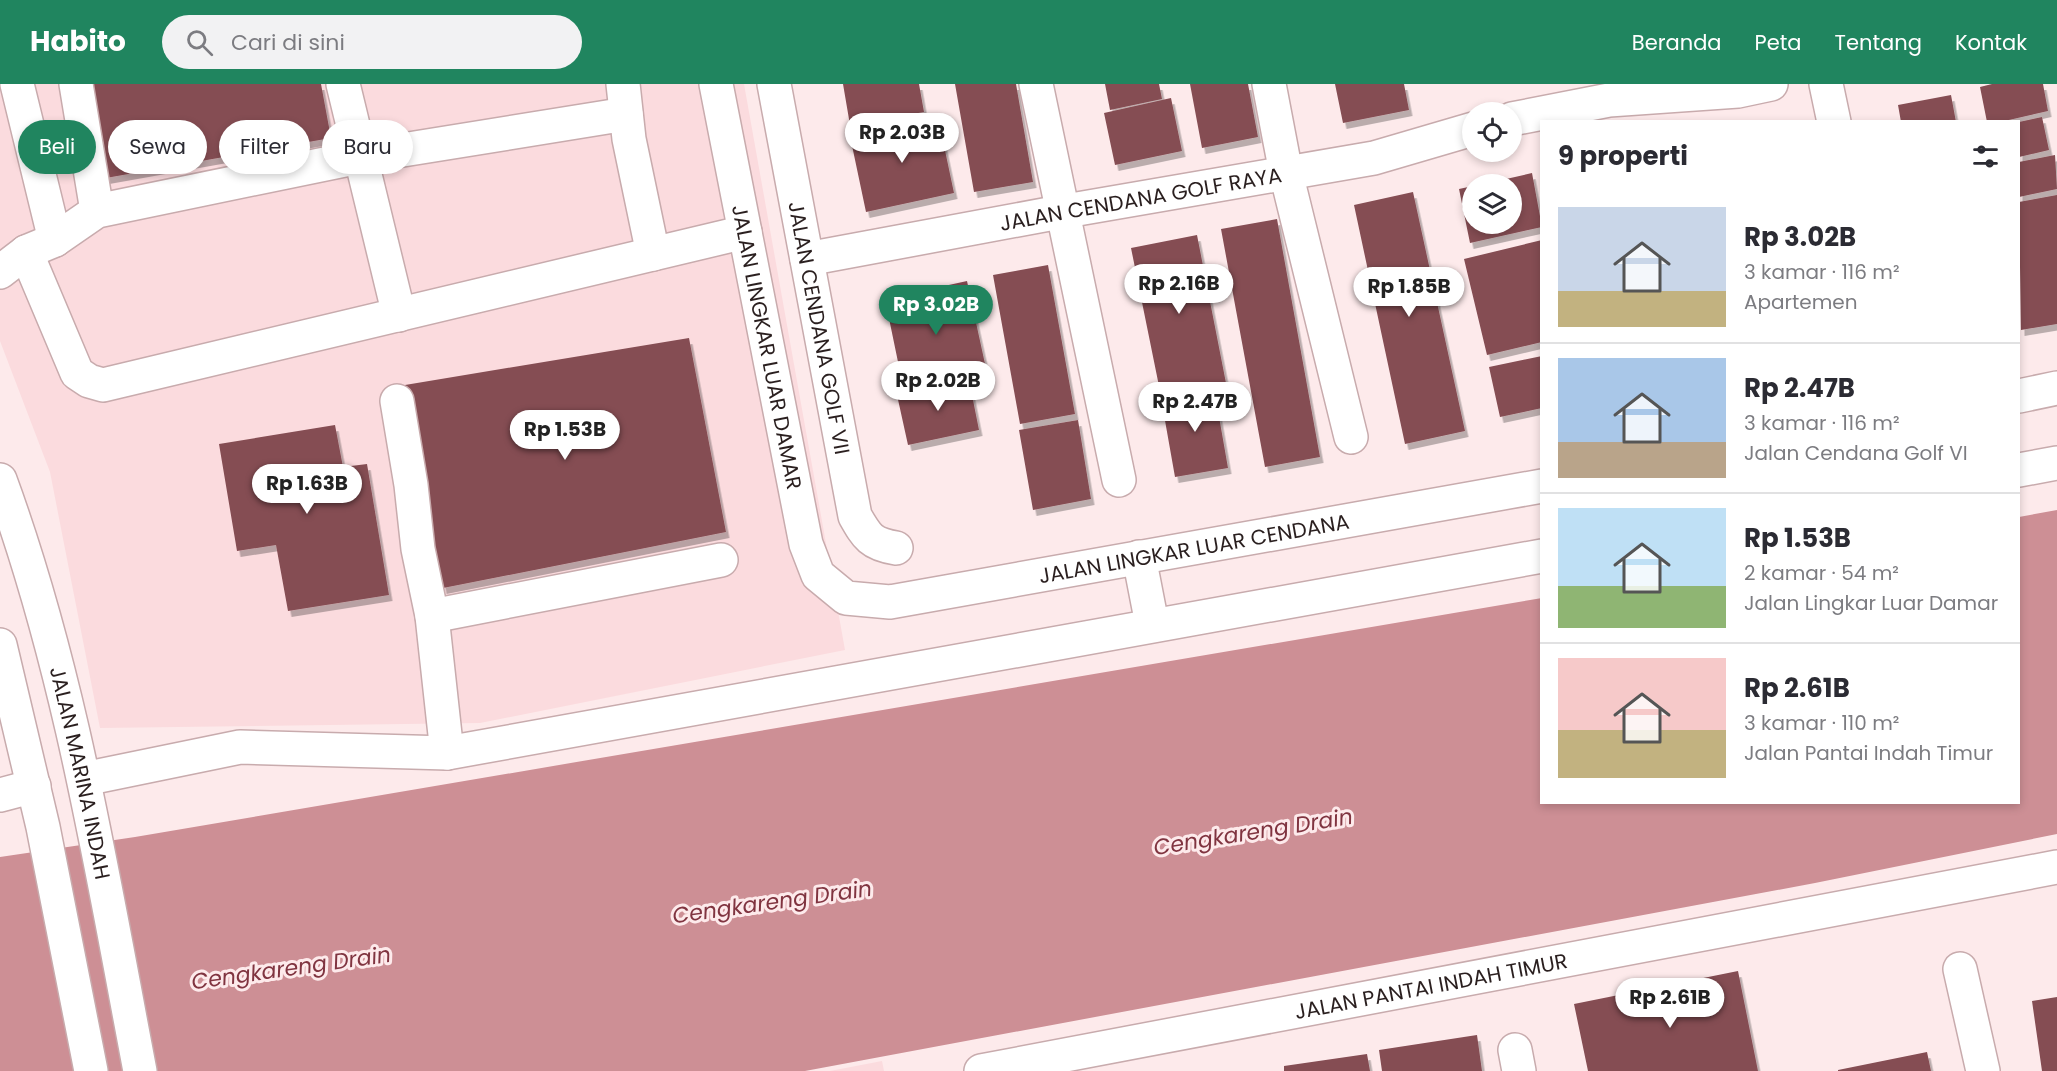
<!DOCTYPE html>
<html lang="id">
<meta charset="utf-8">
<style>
body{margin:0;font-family:Poppins,sans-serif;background:#f2f2f3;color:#2b2b33;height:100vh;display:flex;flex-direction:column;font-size:22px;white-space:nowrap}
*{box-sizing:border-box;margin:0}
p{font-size:20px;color:#7c7c81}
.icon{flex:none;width:33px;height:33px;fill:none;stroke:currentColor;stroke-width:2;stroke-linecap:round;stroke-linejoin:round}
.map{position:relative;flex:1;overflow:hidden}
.side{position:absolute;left:1540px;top:36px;width:480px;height:684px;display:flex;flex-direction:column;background:#fff;border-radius:0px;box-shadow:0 3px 9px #0003}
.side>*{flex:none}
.banner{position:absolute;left:18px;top:36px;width:570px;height:54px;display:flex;gap:12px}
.buttons{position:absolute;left:1462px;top:18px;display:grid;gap:12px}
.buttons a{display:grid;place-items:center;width:60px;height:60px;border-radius:50%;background:#fff;box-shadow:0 3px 9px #0003;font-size:30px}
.price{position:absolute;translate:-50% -51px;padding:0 14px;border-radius:21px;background:#fff;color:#222;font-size:20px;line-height:39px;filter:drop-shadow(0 2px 3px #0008)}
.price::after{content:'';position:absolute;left:50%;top:36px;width:18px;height:14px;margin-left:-9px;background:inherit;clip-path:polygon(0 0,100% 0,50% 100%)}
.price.on{background:#20855f;color:#fff}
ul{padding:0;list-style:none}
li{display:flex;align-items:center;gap:18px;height:150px;padding:0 18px}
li+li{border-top:2px solid #e1e1e2}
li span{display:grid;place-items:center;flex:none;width:168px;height:120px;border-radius:0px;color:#555}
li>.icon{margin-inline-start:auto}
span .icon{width:72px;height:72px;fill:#fffc;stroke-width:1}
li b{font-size:26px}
h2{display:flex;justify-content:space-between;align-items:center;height:72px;padding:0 18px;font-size:26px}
.tag{padding:0 21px;border-radius:27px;background:#fff;box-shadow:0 3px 9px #0003;font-size:21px;line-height:54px}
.tag.on{background:#20855f;color:#fff}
header{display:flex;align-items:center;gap:36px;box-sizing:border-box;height:84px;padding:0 30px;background:#20855f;color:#fff}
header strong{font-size:28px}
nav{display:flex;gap:33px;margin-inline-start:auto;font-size:21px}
.search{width:420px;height:54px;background:#f2f2f3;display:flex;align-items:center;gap:15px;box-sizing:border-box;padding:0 21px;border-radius:33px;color:#7c7c81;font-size:22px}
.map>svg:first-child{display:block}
.built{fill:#fbdbde}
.water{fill:#cd8f95}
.building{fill:#854d53;filter:url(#shadow)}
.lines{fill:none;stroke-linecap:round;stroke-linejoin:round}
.minor-casing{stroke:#c8abad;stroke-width:36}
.major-casing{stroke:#c8abad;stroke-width:36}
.minor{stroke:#fff;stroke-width:33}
.major{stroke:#fff;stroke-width:33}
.labels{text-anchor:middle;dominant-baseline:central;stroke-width:6;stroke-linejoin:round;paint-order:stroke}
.street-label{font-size:21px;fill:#2a1f1f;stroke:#fdeaeb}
.water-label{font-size:22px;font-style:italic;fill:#803440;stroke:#fdeaeb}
</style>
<header>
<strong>Habito</strong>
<div class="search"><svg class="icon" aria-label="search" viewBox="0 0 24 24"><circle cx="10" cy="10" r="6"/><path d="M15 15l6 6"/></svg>Cari di sini</div>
<nav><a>Beranda</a><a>Peta</a><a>Tentang</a><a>Kontak</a></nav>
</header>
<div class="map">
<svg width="2057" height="987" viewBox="0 0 2057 987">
<defs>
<filter id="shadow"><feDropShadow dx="3.5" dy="6" stdDeviation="0" flood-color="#0004"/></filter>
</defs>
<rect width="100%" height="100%" fill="#fdeaeb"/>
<path class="built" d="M0,0h744l101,566 -365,73 -380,5 -50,-256 -50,-131z
M882,977l2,10h-54z"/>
<path class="water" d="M2057,426v324l-242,49 -1010,188h-805v-214l135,-20 1407,-239v204h477v-285z"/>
<path class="building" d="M88,0h233l10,54 -225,40z
M843,0h76l5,28 -74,13z
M955,0h61l17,98 -59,10z
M1105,0h54l3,15 -52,11z
M1190,0h58l10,53 -56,11z
M1335,0h69l5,26 -66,13z
M1992,0h51l5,27 -48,11h-13l-7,-35z
M1951,11l5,27h-55l-3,-17z
M1171,14l11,53 -67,14 -11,-52z
M938,33l16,76 -88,19 -16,-76z
M2042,33l7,33 -30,7v-35z
M2055,71l2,34 -38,8v-35z
M1532,89l10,54 -72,16 -11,-54 14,-3v38h39v-40h-28z
M1413,108l52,239 -60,13 -51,-239z
M2057,111v129l-36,6 -2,-128z
M1277,135l43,238 -55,10 -44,-238z
M1197,151l29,148 -65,13 -30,-148z
M1542,156v102l-55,13 -23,-96z
M1048,181l27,149 -55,10 -27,-149z
M967,197l20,92 -83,18 -19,-92z
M689,254l37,194 -283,56 -38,-203z
M1542,272v52l-42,9 -11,-50z
M969,296l10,50 -71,15 -11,-50z
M1214,304l14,80 -53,9 -14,-79z
M1078,336l13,79 -58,11 -14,-80z
M335,341l8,42 24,-3 22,131 -101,16 -12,-66 -39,6 -18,-107z
M1738,887l20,100h-170l-14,-67z
M2057,913v74h-15l-10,-70z
M1477,951l5,36h-100l-3,-21z
M1927,968l4,19h-93v-1z
M1367,970l3,17h-86v-5z"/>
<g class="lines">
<g class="minor-casing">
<g id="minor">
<path d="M17,0l38,156"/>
<path d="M76,0l21,127"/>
<path d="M343,0l56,231"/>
<path d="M623,0l6,55 24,115"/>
<path id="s1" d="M716,0l90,460 12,31 28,23 44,4 652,-116"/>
<path id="s2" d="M774,0l81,432c12,21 16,28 41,32"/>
<path d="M1036,0l83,396"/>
<path d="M1269,0l17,89 65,264"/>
<path d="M1826,0l8,38"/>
<path d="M1512,35l97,-19 129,-9 33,-7"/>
<path d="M26,168l51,121 12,8 14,4 642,-153"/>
<path id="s3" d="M807,175l253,-47 314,-54 99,-29"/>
<path d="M0,188l26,-20 29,-12 42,-29 262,-54 267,-43"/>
<path d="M2019,312l38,-8"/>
<path d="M397,317l14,84 7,64 14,67 15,137"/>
<path d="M2019,386l38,-7"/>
<path d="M1139,473l13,67"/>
<path d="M432,532l289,-56"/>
<path d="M84,695l156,-32 207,6 1095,-197"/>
<path d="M0,711l34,-9"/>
<path d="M1960,885l23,102"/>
<path d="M1515,966l4,21"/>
<path id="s4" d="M981,987l1076,-204"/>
</g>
</g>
<g class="major-casing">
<g id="major">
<path id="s5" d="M0,396c70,191 102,393 140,591"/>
<path d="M0,561l43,182 48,244"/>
</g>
</g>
<use href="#minor" class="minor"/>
<use href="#major" class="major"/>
</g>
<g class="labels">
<g class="street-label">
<text stroke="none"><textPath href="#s3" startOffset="339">JALAN CENDANA GOLF RAYA</textPath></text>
<text stroke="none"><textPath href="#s2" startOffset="248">JALAN CENDANA GOLF VII</textPath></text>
<text stroke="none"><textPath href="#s1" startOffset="268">JALAN LINGKAR LUAR DAMAR</textPath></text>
<text stroke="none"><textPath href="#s1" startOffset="891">JALAN LINGKAR LUAR CENDANA</textPath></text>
<text stroke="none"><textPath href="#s5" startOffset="304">JALAN MARINA INDAH</textPath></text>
<text stroke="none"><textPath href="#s4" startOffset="458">JALAN PANTAI INDAH TIMUR</textPath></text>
</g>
<g class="water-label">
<text transform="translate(1253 748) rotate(-9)">Cengkareng Drain</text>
<text transform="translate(772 818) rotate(-8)">Cengkareng Drain</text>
<text transform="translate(291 884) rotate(-8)">Cengkareng Drain</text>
</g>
</g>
</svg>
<div class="buttons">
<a><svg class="icon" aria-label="locate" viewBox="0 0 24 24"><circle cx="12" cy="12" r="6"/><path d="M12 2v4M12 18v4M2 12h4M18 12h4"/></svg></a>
<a><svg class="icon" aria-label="layers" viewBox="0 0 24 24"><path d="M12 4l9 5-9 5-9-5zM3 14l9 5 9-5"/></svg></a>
</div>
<b class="price" style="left:902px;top:80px">Rp 2.03B</b>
<b class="price" style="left:1179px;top:231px">Rp 2.16B</b>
<b class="price" style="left:1409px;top:234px">Rp 1.85B</b>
<b class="price on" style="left:936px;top:252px">Rp 3.02B</b>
<b class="price" style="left:938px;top:328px">Rp 2.02B</b>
<b class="price" style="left:1195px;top:349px">Rp 2.47B</b>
<b class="price" style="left:565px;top:377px">Rp 1.53B</b>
<b class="price" style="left:307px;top:431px">Rp 1.63B</b>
<b class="price" style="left:1670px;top:945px">Rp 2.61B</b>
<div class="banner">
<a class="tag on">Beli</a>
<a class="tag">Sewa</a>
<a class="tag">Filter</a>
<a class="tag">Baru</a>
</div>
<section class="side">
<h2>9 properti<svg class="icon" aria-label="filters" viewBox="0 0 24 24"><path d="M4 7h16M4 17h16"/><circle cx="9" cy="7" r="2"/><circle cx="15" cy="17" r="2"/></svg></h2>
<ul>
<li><span style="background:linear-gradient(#c9d6e8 70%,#c2b280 0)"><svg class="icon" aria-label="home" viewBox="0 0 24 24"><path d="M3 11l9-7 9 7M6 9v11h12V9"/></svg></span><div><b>Rp 3.02B</b><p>3 kamar · 116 m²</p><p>Apartemen</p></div></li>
<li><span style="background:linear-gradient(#a9c7e8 70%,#b9a48a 0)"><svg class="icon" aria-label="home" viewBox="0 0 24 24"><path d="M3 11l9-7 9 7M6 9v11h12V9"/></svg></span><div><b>Rp 2.47B</b><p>3 kamar · 116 m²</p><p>Jalan Cendana Golf VI</p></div></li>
<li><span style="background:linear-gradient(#bfe0f5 65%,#8fb573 0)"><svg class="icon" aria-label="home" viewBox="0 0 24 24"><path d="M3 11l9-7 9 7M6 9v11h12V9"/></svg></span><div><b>Rp 1.53B</b><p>2 kamar · 54 m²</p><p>Jalan Lingkar Luar Damar</p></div></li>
<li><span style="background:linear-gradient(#f6c9c9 60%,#c2b280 0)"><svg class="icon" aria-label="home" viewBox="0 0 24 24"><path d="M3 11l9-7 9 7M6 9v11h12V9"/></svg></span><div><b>Rp 2.61B</b><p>3 kamar · 110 m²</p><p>Jalan Pantai Indah Timur</p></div></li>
</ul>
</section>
</div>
